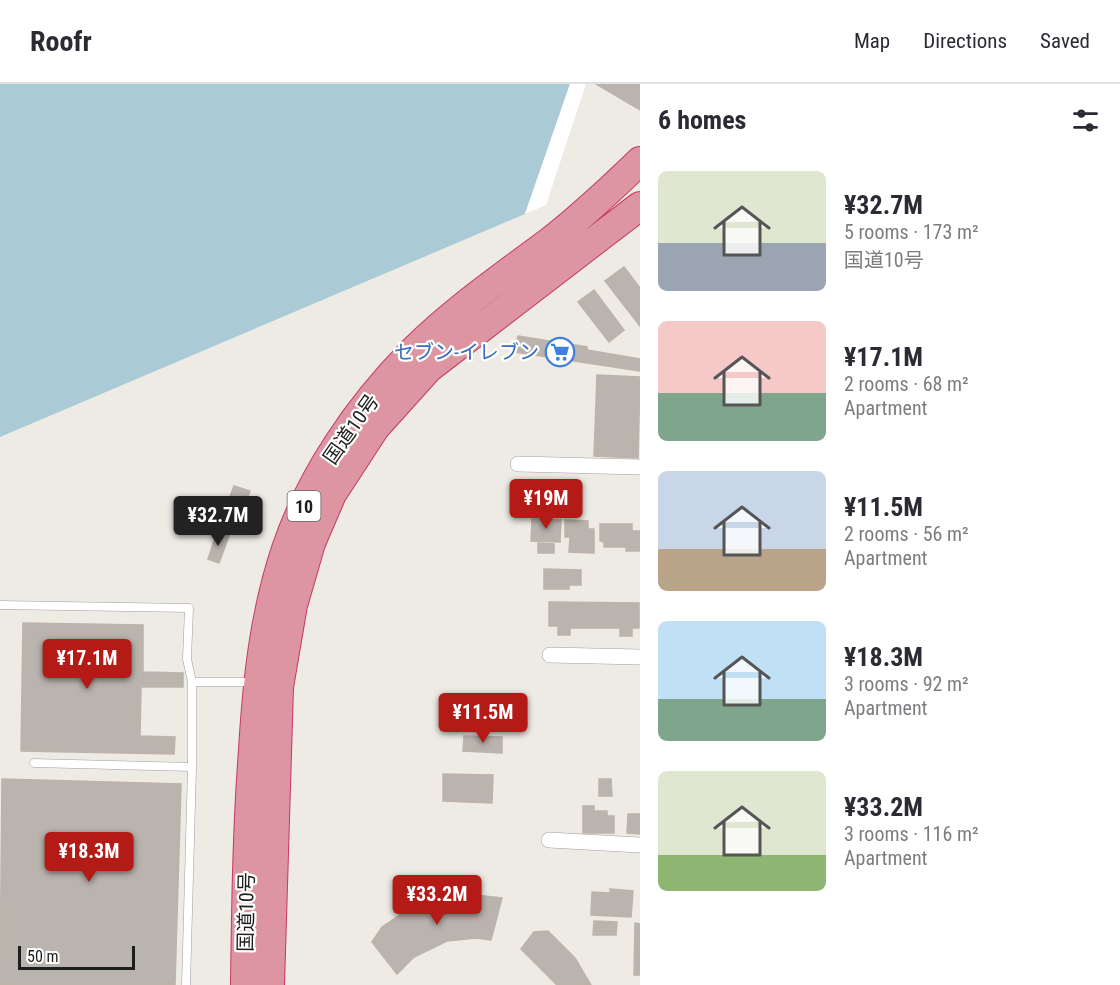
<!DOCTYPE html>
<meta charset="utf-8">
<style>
body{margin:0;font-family:"Roboto Condensed","Noto Sans JP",sans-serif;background:#f7f7f7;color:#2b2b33;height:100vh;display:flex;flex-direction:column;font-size:22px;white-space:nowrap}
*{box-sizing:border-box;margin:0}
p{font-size:20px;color:#7c7c81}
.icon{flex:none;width:33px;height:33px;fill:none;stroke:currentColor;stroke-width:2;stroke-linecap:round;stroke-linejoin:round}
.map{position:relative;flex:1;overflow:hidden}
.drawer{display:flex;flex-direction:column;background:#fff;width:480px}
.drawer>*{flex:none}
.scale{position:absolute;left:18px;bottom:15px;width:117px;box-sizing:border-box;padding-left:6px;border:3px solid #1e1e1e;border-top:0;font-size:16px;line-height:21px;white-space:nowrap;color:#1e1e1e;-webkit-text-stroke:4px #fff;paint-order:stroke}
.price{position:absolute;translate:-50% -51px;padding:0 14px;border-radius:6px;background:#b41b17;color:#fff;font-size:20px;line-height:39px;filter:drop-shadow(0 2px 3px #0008)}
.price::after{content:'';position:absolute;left:50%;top:36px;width:18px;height:14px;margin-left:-9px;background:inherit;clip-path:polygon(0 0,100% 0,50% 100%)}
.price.current{background:#222;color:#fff}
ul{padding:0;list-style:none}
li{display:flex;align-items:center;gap:18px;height:150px;padding:0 18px}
li span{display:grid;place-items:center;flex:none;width:168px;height:120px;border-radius:9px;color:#555}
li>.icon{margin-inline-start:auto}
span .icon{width:72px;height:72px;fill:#fffc;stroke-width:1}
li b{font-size:26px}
h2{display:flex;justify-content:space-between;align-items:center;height:72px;padding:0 18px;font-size:26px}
header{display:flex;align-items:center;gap:36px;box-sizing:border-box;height:84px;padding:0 30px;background:#fff;border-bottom:2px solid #e1e1e2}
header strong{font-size:28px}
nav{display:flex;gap:33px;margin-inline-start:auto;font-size:21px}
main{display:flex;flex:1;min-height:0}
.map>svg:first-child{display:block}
.water{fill:#aacbd6}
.pier{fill:#fff}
.building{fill:#bab4ae;stroke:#bdb3a9;stroke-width:1.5}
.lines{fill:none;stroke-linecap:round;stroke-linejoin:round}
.lane-casing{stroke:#9f9f9f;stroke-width:9}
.street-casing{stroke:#9f9f9f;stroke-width:16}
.highway-casing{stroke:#c53865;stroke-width:30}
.lane{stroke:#fff;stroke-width:8}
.street{stroke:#fff;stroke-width:15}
.highway{stroke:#dc95a1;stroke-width:28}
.labels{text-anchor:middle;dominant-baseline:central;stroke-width:4.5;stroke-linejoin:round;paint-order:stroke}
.shield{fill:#fff;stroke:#626262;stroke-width:1.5}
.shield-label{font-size:18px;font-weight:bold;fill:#1e1e1e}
.shop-label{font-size:20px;fill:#366cbe;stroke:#fff;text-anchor:end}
.street-label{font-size:20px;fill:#1e1e1e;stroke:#fff}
</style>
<header>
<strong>Roofr</strong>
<nav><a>Map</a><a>Directions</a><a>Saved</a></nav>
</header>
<main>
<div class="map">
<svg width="640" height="901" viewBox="0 0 640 901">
<rect width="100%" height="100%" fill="#eeebe5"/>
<path class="water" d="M0,0h570l-45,130 -525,223z"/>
<path class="pier" d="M570,0h16l-40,121 -21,9z"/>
<path class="building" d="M596,0h44v26z
M624,183l16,21v38l-35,-45z
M594,206l30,40 -15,12 -31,-40z
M518,252l69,11v3l53,9v12l-126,-19z
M597,291l43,2 -2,81 -44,-2z
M234,402l16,5 -15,42 -17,-5z
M532,435l29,1 -1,22 -29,-1z
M565,436l23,1v8h6v24l-25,-1 1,-15h-5z
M600,440h32v7h8v20h-14v-4h-22v-5l-4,-1z
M217,448l12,4 -10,27 -11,-4z
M538,459l16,1v9h-16z
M544,485l37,1v15h-12v4h-25z
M549,518l90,1v25h-7v8h-12v-8h-50v7h-12v-9h-9z
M23,539l120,2v47l40,1v14h-42l-1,49 35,1 -1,17 -153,-3z
M464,652l38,1v16l-39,-2z
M443,690l50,1 -1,28 -49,-2z
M2,695l179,5 -6,201h-175z
M599,695h12l1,17h-13z
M583,722h11v5h13v5h7v17h-31z
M628,730h12v20l-13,-1z
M610,805l23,2 -2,26 -40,-2 1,-23 18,1z
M465,810l37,4 -11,42 -15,-2 -29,3 -33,16 -17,17 -25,-32 10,-15 31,-21 37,-11z
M594,837l23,1 -1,13h-23z
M635,839l5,1v51h-6z
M548,847l27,27 16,27h-34l-36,-36 13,-17z"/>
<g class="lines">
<g class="lane-casing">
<path id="lane" d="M0,521l189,3 -2,51 5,23v85
M192,598h61
M34,679l158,4 -6,218"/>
</g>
<g class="street-casing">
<path id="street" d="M518,380l122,3
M550,571l90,2
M549,756l91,5"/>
</g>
<g class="highway-casing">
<path id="highway" d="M245,901c1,-78 2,-156 8,-235 4,-68 11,-136 33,-201 25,-74 72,-142 126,-197 41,-41 90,-75 137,-110 32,-25 62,-53 91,-81
M270,901l9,-298 14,-82 18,-62 21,-49 43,-66 54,-60 211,-162"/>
</g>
<use href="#lane" class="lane"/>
<use href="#street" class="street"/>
<use href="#highway" class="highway"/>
</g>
<defs>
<g id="supermarket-ring" transform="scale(1.5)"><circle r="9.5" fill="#fff" stroke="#3f7fe0" stroke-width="1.5"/><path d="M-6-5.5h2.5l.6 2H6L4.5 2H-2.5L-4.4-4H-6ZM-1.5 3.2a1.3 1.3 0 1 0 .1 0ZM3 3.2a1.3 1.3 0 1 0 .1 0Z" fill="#3f7fe0"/></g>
</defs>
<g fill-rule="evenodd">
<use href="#supermarket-ring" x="560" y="268"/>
</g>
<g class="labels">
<rect class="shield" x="287.5" y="407" width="33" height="30" rx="4.5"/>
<g class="shield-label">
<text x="304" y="422">10</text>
</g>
<g class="shop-label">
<text x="539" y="268">セブン-イレブン</text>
</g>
<g class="street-label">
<text transform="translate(351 345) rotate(-55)">国道10号</text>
<text transform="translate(246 828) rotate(-89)">国道10号</text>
</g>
</g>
</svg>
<div class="scale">50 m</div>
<b class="price" style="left:546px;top:446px">¥19M</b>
<b class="price current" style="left:218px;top:463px">¥32.7M</b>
<b class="price" style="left:87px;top:606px">¥17.1M</b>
<b class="price" style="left:483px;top:660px">¥11.5M</b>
<b class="price" style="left:89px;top:799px">¥18.3M</b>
<b class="price" style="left:437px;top:842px">¥33.2M</b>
</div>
<section class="drawer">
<h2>6 homes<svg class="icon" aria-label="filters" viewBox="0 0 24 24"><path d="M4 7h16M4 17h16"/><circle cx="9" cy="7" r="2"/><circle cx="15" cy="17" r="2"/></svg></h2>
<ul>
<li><span style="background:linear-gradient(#dfe7d0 60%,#9aa5b1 0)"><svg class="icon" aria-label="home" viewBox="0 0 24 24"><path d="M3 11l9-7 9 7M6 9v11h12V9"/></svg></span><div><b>¥32.7M</b><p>5 rooms · 173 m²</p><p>国道10号</p></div></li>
<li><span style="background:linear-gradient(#f6c9c9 60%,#7fa58c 0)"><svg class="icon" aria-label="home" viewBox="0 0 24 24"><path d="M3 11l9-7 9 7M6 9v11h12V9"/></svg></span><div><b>¥17.1M</b><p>2 rooms · 68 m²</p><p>Apartment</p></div></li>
<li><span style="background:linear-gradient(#c9d6e8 65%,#b9a48a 0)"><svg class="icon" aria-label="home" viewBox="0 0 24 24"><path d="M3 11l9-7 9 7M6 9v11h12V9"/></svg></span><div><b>¥11.5M</b><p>2 rooms · 56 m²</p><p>Apartment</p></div></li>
<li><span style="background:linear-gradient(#bfe0f5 65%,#7fa58c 0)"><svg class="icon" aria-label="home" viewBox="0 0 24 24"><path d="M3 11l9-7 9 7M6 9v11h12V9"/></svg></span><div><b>¥18.3M</b><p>3 rooms · 92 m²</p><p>Apartment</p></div></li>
<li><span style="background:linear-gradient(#dfe7d0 70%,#8fb573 0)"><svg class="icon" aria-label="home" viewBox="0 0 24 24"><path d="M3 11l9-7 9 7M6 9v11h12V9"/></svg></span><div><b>¥33.2M</b><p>3 rooms · 116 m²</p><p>Apartment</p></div></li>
</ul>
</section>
</main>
